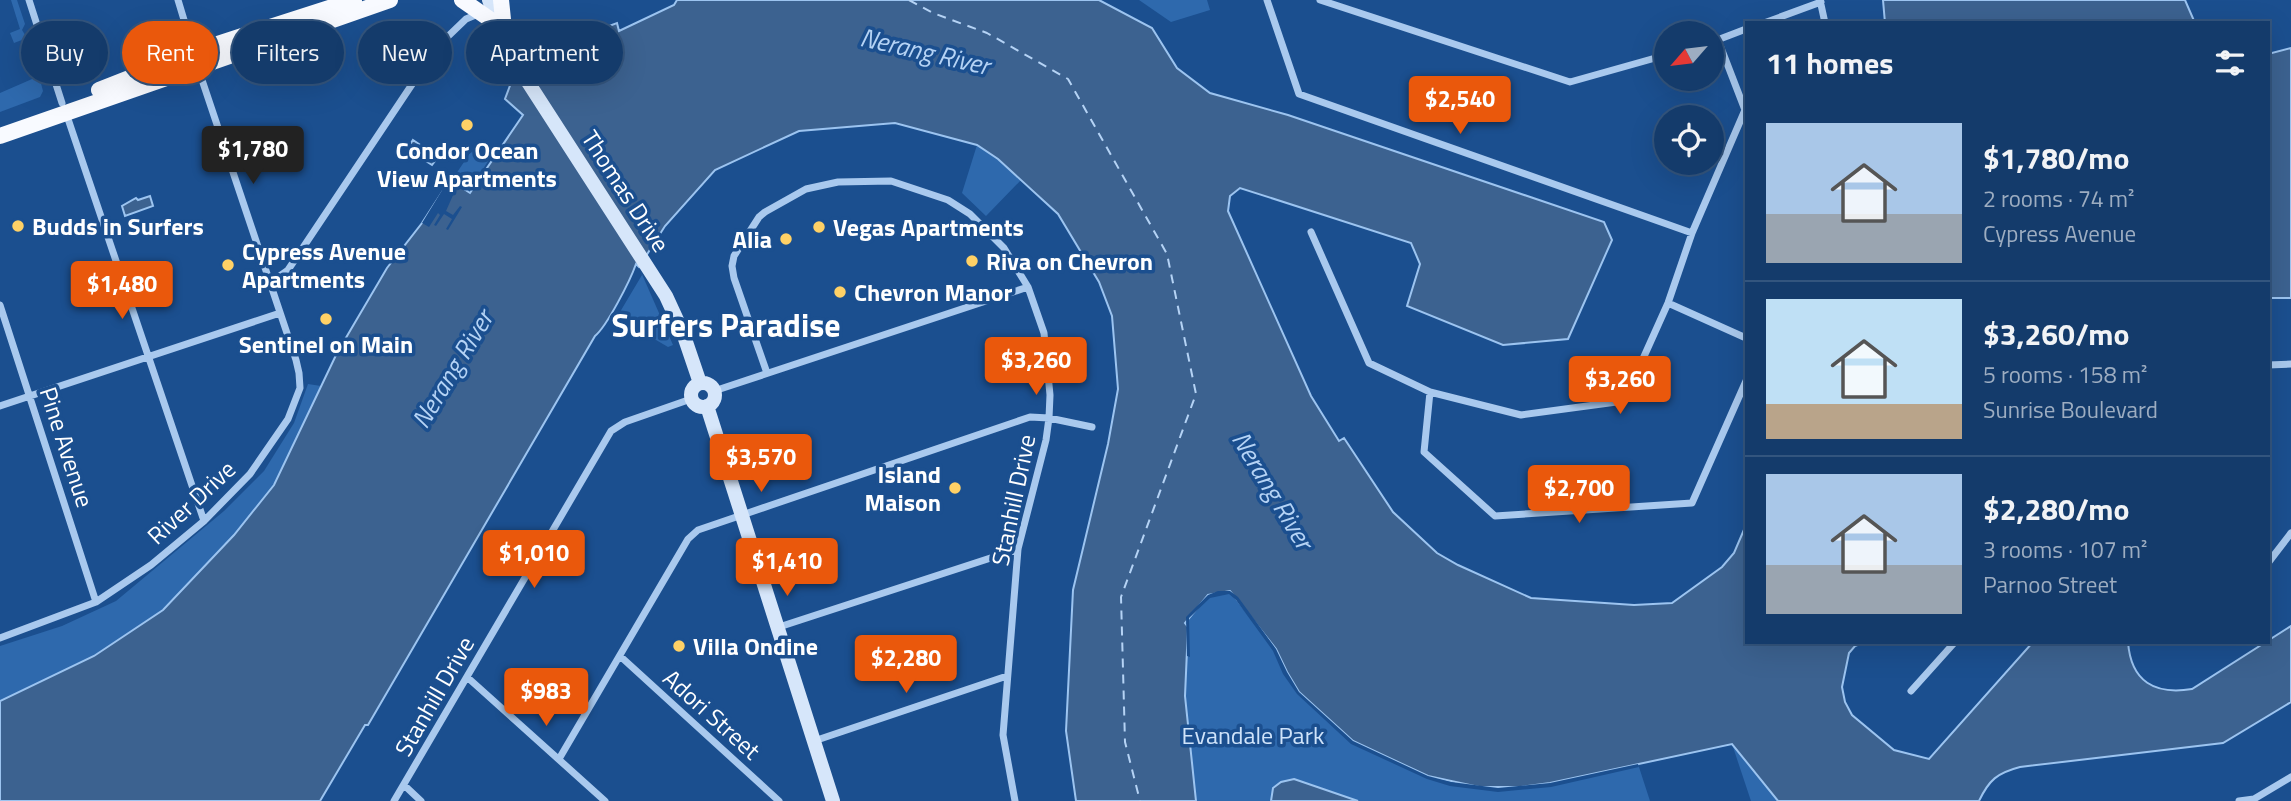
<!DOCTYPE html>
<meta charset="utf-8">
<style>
body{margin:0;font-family:"Titillium Web",sans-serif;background:#214673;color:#f1f3f6;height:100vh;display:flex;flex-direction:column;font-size:26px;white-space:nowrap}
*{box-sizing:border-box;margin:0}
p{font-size:23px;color:#9dadc1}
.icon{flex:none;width:38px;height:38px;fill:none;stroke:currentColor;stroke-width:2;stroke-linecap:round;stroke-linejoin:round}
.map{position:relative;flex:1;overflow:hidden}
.sheet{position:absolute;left:1745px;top:21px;width:525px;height:623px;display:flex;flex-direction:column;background:#143b6b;border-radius:0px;box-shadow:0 7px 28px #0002,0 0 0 2px #33557e}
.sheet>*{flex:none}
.guide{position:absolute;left:21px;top:21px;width:665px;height:63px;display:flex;gap:14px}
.needle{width:46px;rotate:242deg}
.buttons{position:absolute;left:1654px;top:21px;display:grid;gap:14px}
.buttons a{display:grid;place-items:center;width:70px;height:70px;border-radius:50%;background:#143b6b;box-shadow:0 7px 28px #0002,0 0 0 2px #33557e;font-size:35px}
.price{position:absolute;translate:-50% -60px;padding:0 16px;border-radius:7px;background:#ea580c;color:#fff;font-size:23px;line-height:46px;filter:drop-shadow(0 2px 4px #0008)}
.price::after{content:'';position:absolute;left:50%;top:42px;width:21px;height:16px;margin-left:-10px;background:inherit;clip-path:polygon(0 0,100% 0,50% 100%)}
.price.selected{background:#222;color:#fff}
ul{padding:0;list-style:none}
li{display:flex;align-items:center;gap:21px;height:175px;padding:0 21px}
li+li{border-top:2px solid #33557e}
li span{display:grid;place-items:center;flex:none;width:196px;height:140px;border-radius:0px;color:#555}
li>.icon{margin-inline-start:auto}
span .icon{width:84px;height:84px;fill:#fffc;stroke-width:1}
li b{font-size:30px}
h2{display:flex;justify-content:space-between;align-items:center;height:84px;padding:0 21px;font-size:30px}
.tag{padding:0 24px;border-radius:32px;background:#143b6b;box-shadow:0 7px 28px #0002,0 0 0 2px #33557e;font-size:24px;line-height:63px}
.tag.selected{background:#ea580c;color:#fff}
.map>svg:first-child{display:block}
.green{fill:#2e69ad}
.water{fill:#3c6290;stroke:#9cc4f0;stroke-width:2}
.pier{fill:#1b4f8f}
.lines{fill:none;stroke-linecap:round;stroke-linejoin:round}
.ferry{stroke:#b5d3f5;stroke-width:2;stroke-dasharray:9 7;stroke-linecap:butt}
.minor{stroke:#a9c9ee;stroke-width:7}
.secondary{stroke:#d6e6fa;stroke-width:14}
.trunk{stroke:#f8faff;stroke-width:16}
.poi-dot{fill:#ffd166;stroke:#1b4f8f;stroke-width:2.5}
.labels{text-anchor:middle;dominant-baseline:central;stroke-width:7;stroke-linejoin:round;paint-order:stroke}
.poi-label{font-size:24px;font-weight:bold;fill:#fff;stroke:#1b4f8f;text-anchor:start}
.street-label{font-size:24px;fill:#fff;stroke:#1b4f8f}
.park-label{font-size:24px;fill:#cfe3fa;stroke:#1b4f8f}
.water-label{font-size:26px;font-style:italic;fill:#b5d3f5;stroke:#1b4f8f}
.district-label{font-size:32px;font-weight:bold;fill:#fff;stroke:#1b4f8f}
</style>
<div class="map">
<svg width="2291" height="801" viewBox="0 0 2291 801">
<rect width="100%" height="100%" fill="#1b4f8f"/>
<path class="green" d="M11,0h6l8,24 -3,6 5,8 -13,5 -4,-10 10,-4z
M1139,0h68l3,10 -39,12z
M39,76l4,15 -3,6 -40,15v-19z
M293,128l6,19 -35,13 -7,-20z
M476,144l16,11 -23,36 -17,-11z
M977,145l18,11 26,24 -35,36 -24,-23z
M641,272l32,73 -5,2 -51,-30 25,-42z
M308,384l13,2 -47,99 -40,50 -71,75 -69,46 -94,45v-55l62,-20 54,-25 108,-90 40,-40 30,-48z
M1225,590l273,198 140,-24 12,37h-454l-11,-105 2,-40 -1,-39 22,-22z
M1732,744h2l44,57h-27z"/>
<path class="water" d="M677,0h422l53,28 25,40 33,25 78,22 316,107 8,18 -44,99 -65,6 -96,-39 13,-42 -9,-21 -171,-55 -10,8 -2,15 83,185 28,45 5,-3 49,74 44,41 21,12 73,33 103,7 38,-2 50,-36 12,-14 12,-28v117h119l-10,4 -6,7 -7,34 3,15 7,13 42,35 35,9 104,-117h95c3,40 27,53 64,47l99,-63v76l-68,41 -203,24c-23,6 -31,13 -41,34h-201l-46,-57 -182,39 -29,4h-42l-51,-11 -75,-35 -54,-49 -12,-20 -11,-23 -46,-58 -22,4 -23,28 3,4 -3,69 11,105h-120l-10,-70 7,-141 35,-146 10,-55 -6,-73 -13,-34 -41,-68 -60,-55 -21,-14 -82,-22 -96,8 -84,39 -50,56 -26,41 -3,-3c-6,17 -29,62 -41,72l-227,389h-3l-45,76h-320v-100l94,-45 69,-46 71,-75 40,-50 63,-132 50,-85 35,-45 28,-43 20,13 53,-78 -18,-16 9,-24 27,-24 76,-28 2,8 55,-26z
M1883,0h302l10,23h-310z
M2291,48v250h-23v-244z
M413,140l25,17 -6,8 -25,-16z
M150,196l3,10 -28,10 -3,-10 14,-8 2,2z
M1294,779l64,22h-87l2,-13 8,-6z"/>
<path class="pier" d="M444,187l10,6 -8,18 7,4 7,-9 2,1 -14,23 -2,-1 6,-10 -8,-5 -8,12 -2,-1 6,-10 -2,-2 -9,14 -7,-4z
M1218,591h12l8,6 38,52 11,23 12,20 54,49 75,35 23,6 47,6 52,-5 88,-19 1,3 -88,20 -53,5 -48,-6 -23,-7 -76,-35 -54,-50 -14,-20 -10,-23 -37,-51 -7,-6 -19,4 -21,20 1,39 -3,-1 -1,-39 22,-22z"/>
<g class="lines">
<path class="ferry" d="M909,0l24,13 54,20 81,46 99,175 29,140 -75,203 4,145 15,59"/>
<path class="minor" d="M29,0l33,103
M178,0l16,53
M1267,0l32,94 393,139
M1320,0l250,82 96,-27
M1820,0l5,23
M1764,23l57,-21
M1712,42l34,-13
M439,45l27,-26 12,-5
M66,113l138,408
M1311,232l58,131 61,29 91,23 103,-14 44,-98 24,-70 53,-123 -27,-70
M271,282l17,-12 149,-223 4,-11
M1668,303l78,35
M0,305l96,297
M2268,365l23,-1
M767,373l-33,-95 -2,-12 2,-10 25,-39 6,-5 41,-23 32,-7 53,-1 57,19 22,14 34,34 24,39
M714,391l314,-104 16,46 6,62 -1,23 -3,22 -28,109 -15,186 12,66
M1430,392l-6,60 71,64 197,-13 54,-122
M0,406l280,-93
M2268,563l23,-30
M779,627l239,-78
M0,638l96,-36 55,-37 53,-44 46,-47 38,-55 12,-31 -1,-15 -3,-13 -98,-292
M620,656l159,145
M467,677l138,124
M1911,691l44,-49
M814,741l193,-65
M559,759l129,-220 10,-9 332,-113 19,1 43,9
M404,785l17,16
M394,801l217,-370 14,-9 66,-23
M2239,801l15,-2 37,-22"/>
<path class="secondary" d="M489,0l6,17 8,11
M502,18l13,44 151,234 17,37 17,50
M691 395a12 12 0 1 1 24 0a12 12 0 1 1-24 0Z
M707,406l126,395"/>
<path class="trunk" d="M462,0l42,29
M501,0l3,29
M99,90l112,-44 143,-46
M0,136l390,-136"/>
</g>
<g class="poi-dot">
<circle cx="467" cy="125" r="7"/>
<circle cx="18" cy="226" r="7"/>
<circle cx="819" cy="227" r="7"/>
<circle cx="786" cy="239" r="7"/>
<circle cx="972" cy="261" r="7"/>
<circle cx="228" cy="265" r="7"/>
<circle cx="840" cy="292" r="7"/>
<circle cx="326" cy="319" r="7"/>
<circle cx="955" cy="488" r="7"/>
<circle cx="679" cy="646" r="7"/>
</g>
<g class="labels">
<g class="poi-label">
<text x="467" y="150" text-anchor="middle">Condor Ocean<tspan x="467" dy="28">View Apartments</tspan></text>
<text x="32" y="226">Budds in Surfers</text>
<text x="833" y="227">Vegas Apartments</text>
<text x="772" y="239" text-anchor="end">Alia</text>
<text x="242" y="251">Cypress Avenue<tspan x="242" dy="28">Apartments</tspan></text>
<text x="986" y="261">Riva on Chevron</text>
<text x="854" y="292">Chevron Manor</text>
<text x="326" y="344" text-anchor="middle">Sentinel on Main</text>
<text x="941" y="474" text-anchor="end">Island<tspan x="941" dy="28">Maison</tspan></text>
<text x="693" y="646">Villa Ondine</text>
</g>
<g class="street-label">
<text transform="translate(626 191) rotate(57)">Thomas Drive</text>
<text transform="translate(67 447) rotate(72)">Pine Avenue</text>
<text transform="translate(1013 500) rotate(-78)">Stanhill Drive</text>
<text transform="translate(191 502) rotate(-43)">River Drive</text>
<text transform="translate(434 696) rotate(-60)">Stanhill Drive</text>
<text transform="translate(712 714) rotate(42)">Adori Street</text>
</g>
<g class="park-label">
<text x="1253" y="735">Evandale Park</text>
</g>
<g class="water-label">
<text transform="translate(925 51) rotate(13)">Nerang River</text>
<text transform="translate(452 369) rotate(-59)">Nerang River</text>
<text transform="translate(1273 490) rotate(59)">Nerang River</text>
</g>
<g class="district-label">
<text x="726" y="325">Surfers Paradise</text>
</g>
</g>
</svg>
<div class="buttons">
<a><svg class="needle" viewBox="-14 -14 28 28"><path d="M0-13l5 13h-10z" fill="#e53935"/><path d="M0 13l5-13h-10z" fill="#9dadc1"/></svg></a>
<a><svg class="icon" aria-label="locate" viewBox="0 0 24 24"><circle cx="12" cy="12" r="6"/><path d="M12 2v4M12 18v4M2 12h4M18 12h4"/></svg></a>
</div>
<b class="price" style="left:1460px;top:136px">$2,540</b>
<b class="price selected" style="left:253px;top:186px">$1,780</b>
<b class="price" style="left:122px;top:321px">$1,480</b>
<b class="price" style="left:1036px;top:397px">$3,260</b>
<b class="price" style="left:1620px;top:416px">$3,260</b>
<b class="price" style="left:761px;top:494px">$3,570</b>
<b class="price" style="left:1579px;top:525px">$2,700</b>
<b class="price" style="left:534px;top:590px">$1,010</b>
<b class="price" style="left:787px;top:598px">$1,410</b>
<b class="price" style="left:906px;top:695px">$2,280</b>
<b class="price" style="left:546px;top:728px">$983</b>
<div class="guide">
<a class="tag">Buy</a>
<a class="tag selected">Rent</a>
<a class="tag">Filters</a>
<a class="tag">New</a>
<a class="tag">Apartment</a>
</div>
<section class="sheet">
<h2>11 homes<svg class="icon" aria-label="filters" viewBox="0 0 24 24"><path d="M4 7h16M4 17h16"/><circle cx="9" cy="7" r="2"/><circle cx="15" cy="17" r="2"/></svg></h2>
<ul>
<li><span style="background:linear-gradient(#a9c7e8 65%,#9aa5b1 0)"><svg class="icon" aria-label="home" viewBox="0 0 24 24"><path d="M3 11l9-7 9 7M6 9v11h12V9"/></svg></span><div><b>$1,780/mo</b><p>2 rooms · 74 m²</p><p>Cypress Avenue</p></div></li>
<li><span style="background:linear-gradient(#bfe0f5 75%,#b9a48a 0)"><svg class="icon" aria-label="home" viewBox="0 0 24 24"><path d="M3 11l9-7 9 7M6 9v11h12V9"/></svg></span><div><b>$3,260/mo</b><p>5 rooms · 158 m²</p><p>Sunrise Boulevard</p></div></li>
<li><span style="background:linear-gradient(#a9c7e8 65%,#9aa5b1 0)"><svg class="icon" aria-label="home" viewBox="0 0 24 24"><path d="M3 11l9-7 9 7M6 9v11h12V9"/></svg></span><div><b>$2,280/mo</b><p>3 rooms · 107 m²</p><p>Parnoo Street</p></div></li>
</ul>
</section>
</div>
